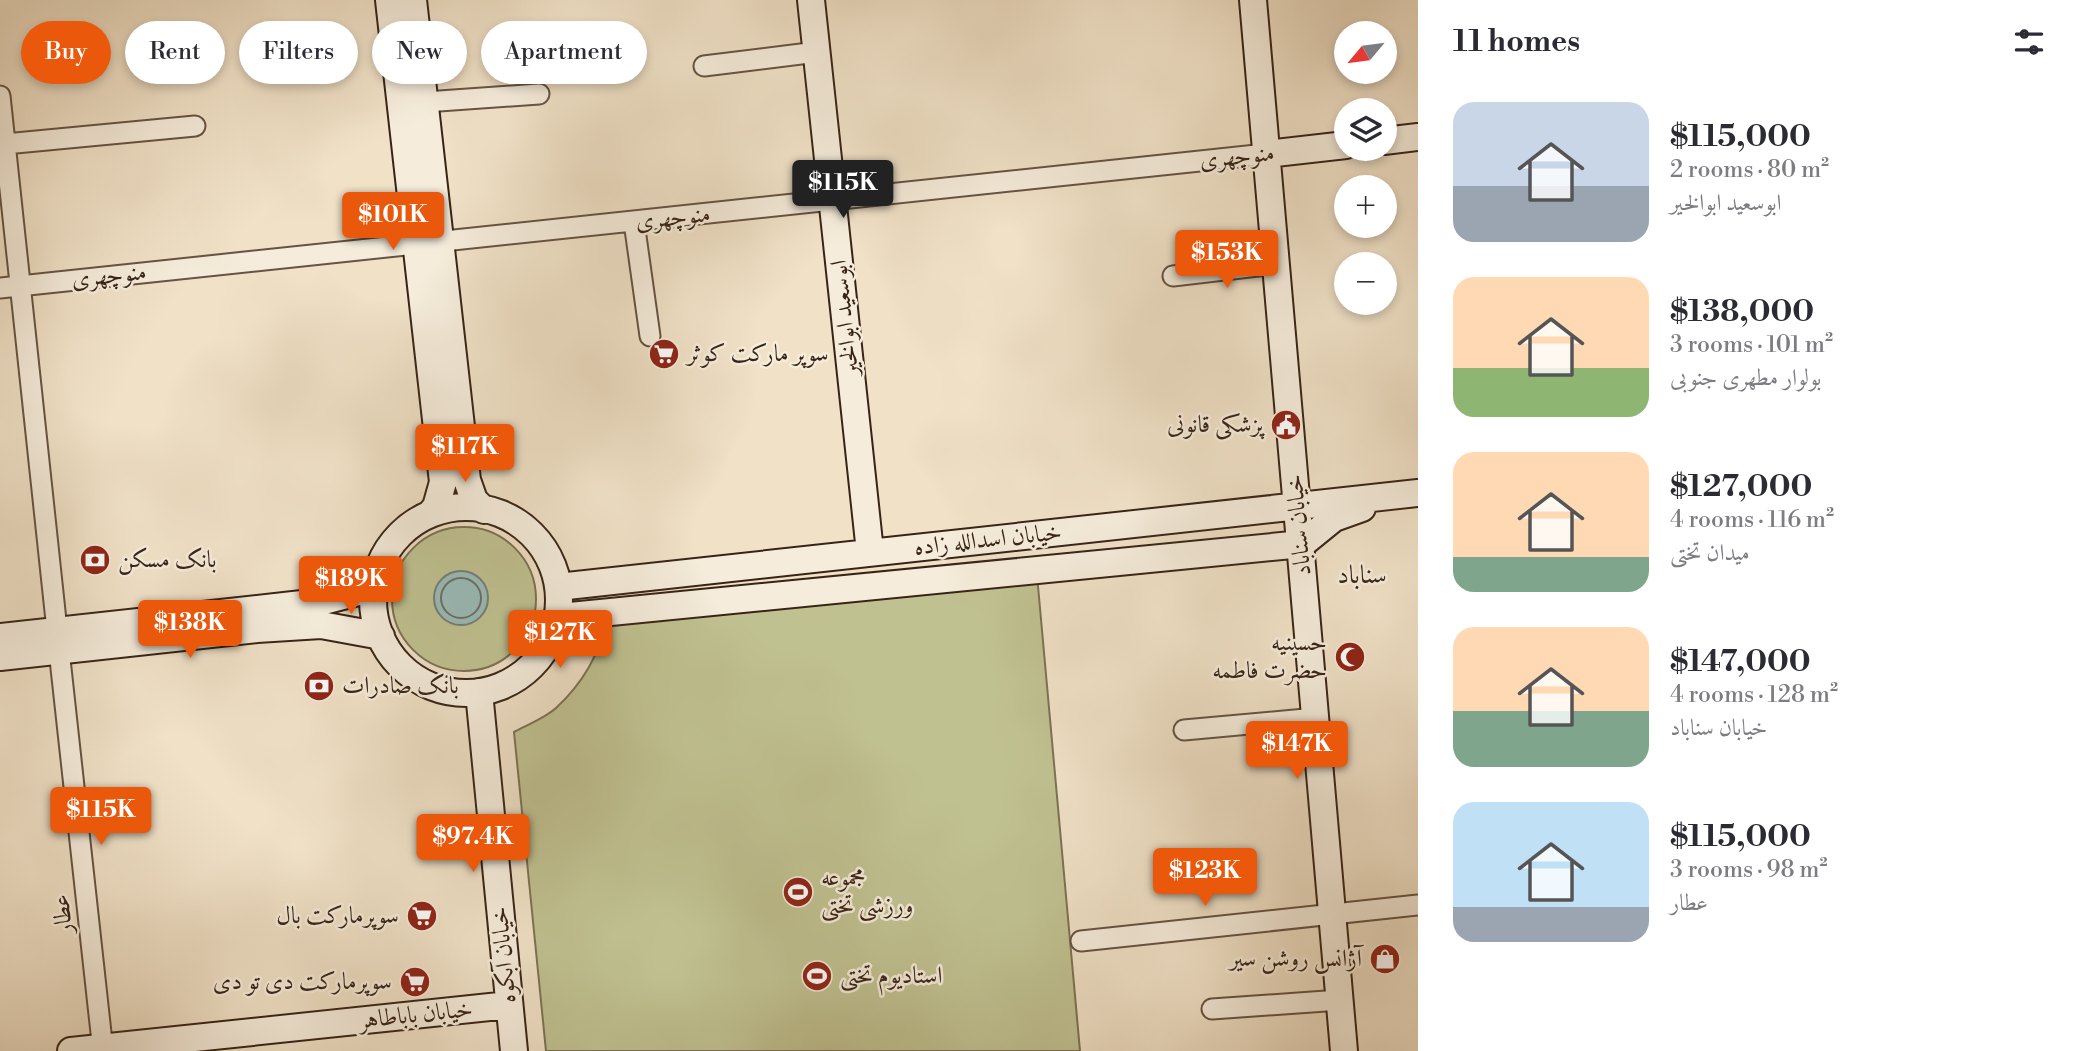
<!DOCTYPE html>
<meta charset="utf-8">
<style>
body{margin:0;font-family:"Libre Bodoni",Amiri,serif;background:#f2f2f3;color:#2b2b33;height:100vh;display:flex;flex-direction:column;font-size:26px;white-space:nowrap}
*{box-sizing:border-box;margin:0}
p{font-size:23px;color:#7c7c81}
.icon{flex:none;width:38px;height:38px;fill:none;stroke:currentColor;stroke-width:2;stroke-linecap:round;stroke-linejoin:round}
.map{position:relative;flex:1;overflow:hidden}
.side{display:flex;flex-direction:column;background:#fff;width:665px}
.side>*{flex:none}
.hud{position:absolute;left:21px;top:21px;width:665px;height:63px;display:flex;gap:14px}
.needle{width:46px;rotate:241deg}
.tools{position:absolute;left:1334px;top:21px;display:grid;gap:14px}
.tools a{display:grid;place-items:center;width:63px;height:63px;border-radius:50%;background:#fff;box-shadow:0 4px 10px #0003;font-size:35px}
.price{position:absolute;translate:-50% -60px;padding:0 16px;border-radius:7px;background:#ea580c;color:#fff;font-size:23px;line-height:46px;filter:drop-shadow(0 2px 4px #0008)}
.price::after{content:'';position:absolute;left:50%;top:42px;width:21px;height:16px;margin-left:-10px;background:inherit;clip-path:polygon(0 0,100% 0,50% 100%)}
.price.current{background:#222;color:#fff}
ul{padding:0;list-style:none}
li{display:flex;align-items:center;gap:21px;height:175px;padding:0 35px}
li span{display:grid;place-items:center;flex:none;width:196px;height:140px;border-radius:21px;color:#555}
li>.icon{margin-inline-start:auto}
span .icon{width:84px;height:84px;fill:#fffc;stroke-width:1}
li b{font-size:30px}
h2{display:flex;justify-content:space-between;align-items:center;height:84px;padding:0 35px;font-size:30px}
.tag{padding:0 24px;border-radius:32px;background:#fff;box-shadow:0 4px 10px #0003;font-size:24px;line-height:63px}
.tag.current{background:#ea580c;color:#fff}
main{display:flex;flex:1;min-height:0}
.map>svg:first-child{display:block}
.green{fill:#c0c191;stroke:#7c7254;stroke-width:2}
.water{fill:#9bbcba;stroke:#737f79;stroke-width:2}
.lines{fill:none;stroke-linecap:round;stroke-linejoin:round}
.shore{stroke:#6a7068;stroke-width:2}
.street-casing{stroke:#665343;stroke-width:23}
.secondary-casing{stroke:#382417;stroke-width:30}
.street{stroke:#f5ecdb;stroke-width:19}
.secondary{stroke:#f5ecdb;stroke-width:26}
.labels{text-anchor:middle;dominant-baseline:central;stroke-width:5;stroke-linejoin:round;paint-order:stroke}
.street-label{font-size:24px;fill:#382417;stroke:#f5ecdb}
.poi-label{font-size:24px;fill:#382417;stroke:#f5ecdb;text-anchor:start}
.neighbourhood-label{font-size:26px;fill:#382417;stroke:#f5ecdb}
</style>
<main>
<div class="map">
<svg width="1418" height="1051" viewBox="0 0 1418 1051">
<rect width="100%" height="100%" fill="#f0e1c7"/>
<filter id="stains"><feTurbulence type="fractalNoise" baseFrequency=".00286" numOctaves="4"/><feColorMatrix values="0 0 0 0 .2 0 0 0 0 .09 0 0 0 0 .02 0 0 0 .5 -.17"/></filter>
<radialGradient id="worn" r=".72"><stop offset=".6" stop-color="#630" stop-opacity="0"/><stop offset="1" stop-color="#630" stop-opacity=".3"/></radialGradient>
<path class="green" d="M392 599a72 72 0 1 1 144 0a72 72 0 1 1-144 0Z
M1037,575l43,476h-534l-32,-319c13,-7 31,-14 42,-24 24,-22 47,-56 49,-90z"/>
<path class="water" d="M434 598a27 27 0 1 1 54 0a27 27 0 1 1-54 0Z"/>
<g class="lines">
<path class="shore" d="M441 598a20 20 0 1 1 40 0a20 20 0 1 1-40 0Z"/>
<g class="street-casing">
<path id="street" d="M704,66l113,-14
M0,96l57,534
M425,102l114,-8
M5,144l190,-18
M634,222l16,114
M1173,276l103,-12
M0,288l1266,-134
M59,650l44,401
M1184,730l132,-12
M1081,941l337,-36
M1212,1009l128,-9"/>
</g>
<g class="secondary-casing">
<path id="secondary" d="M389,0l54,482 -7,25 -6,7
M413,0l54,480 7,20 10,10
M811,0l59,552
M1253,0l91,1051
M1384,141l34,-4
M1266,154l80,-9
M373 600a93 93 0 1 1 186 0a93 93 0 1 1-186 0Z
M558,587l860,-94
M560,617l742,-73 32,-26 28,-10
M0,637l320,-35 54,-14
M0,657l257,-28 64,-4 60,11
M479,692l35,359
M71,1051l438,-46"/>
</g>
<use href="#street" class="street"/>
<use href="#secondary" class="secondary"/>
</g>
<defs>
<g id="supermarket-disc" transform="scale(1.575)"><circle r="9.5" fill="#8f2418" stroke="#f5ecdb"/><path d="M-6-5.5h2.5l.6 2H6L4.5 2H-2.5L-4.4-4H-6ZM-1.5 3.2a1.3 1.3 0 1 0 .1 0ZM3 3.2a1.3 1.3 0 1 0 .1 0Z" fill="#fff"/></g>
<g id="civic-disc" transform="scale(1.575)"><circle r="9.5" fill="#8f2418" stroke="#f5ecdb"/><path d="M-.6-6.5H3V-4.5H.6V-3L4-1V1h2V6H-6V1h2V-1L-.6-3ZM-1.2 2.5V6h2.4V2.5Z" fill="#fff"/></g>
<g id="bank-disc" transform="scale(1.575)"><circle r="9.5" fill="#8f2418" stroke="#f5ecdb"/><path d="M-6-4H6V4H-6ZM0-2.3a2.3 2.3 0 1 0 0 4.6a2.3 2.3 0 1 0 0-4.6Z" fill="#fff"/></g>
<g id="mosque-disc" transform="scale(1.575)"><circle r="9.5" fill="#8f2418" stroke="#f5ecdb"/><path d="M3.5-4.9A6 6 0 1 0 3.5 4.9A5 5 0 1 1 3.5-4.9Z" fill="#fff"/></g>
<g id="stadium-disc" transform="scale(1.575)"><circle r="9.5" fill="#8f2418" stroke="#f5ecdb"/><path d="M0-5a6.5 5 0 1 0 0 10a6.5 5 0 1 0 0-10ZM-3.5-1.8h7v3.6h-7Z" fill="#fff"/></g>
<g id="shop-disc" transform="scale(1.575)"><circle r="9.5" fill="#8f2418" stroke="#f5ecdb"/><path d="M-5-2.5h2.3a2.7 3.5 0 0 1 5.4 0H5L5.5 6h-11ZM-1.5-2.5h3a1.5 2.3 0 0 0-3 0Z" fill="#fff"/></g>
</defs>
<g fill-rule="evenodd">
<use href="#supermarket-disc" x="664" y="354"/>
<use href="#civic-disc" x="1286" y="425"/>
<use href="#bank-disc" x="95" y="560"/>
<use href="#mosque-disc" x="1350" y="657"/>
<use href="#bank-disc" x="319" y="686"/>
<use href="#stadium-disc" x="798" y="892"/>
<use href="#supermarket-disc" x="422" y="916"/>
<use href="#shop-disc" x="1385" y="959"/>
<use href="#stadium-disc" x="817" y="976"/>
<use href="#supermarket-disc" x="415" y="982"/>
</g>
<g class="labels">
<g class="street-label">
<text transform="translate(1237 157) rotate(-6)">منوچهری</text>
<text transform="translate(673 218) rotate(-6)">منوچهری</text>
<text transform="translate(109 276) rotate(-6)">منوچهری</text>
<text transform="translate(845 318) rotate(-96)">ابوسعید ابوالخیر</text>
<text transform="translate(1299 525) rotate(-95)">خیابان سناباد</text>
<text transform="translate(988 540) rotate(-6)">خیابان اسدالله زاده</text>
<text transform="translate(63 914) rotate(-96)">عطار</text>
<text transform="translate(504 955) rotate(-95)">خیابان آبکوه</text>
<text transform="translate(416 1015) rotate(-6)">خیابان باباطاهر</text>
</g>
<g class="poi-label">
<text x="687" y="354">سوپر مارکت کوثر</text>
<text x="1263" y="425" text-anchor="end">پزشکی قانونی</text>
<text x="118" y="560">بانک مسکن</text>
<text x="1327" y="643" text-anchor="end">حسینیه<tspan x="1327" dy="28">حضرت فاطمه</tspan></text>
<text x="342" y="686">بانک صادرات</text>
<text x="821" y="878">مجموعه<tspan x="821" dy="28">ورزشی تختی</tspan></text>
<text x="399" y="916" text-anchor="end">سوپرمارکت بال</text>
<text x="1362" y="959" text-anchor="end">آژانس روشن سیر</text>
<text x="840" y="976">استادیوم تختی</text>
<text x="392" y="982" text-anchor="end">سوپرمارکت دی تو دی</text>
</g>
<g class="neighbourhood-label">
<text x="1362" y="575">سناباد</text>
</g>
</g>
<rect width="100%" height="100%" filter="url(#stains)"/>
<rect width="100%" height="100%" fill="url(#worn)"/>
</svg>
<div class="tools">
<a><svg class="needle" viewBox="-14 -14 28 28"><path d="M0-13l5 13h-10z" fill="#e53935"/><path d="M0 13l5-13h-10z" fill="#7c7c81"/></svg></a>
<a><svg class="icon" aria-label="layers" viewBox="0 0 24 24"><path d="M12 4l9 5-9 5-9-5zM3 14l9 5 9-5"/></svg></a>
<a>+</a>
<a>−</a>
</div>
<b class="price current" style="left:843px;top:220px">$115K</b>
<b class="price" style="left:393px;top:252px">$101K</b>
<b class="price" style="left:1227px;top:290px">$153K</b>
<b class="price" style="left:465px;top:484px">$117K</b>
<b class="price" style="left:351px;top:616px">$189K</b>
<b class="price" style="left:190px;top:660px">$138K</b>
<b class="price" style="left:560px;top:670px">$127K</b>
<b class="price" style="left:1297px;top:781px">$147K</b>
<b class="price" style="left:101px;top:847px">$115K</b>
<b class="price" style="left:473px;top:874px">$97.4K</b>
<b class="price" style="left:1205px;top:908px">$123K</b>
<div class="hud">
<a class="tag current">Buy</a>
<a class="tag">Rent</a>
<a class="tag">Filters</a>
<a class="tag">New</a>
<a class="tag">Apartment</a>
</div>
</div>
<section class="side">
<h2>11 homes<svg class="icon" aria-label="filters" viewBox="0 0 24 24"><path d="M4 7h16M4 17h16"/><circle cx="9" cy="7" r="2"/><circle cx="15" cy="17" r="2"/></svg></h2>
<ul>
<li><span style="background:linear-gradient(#c9d6e8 60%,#9aa5b1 0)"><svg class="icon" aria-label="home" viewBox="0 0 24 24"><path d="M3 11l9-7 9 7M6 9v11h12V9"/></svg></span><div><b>$115,000</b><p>2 rooms · 80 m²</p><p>ابوسعید ابوالخیر</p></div></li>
<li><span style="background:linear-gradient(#ffd9b3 65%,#8fb573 0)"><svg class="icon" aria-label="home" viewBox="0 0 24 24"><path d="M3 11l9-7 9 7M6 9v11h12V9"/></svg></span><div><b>$138,000</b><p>3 rooms · 101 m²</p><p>بولوار مطهری جنوبی</p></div></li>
<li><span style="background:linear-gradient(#ffd9b3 75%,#7fa58c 0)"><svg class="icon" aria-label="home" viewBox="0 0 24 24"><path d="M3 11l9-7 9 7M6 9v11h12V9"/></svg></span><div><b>$127,000</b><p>4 rooms · 116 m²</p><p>میدان تختی</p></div></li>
<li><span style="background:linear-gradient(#ffd9b3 60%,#7fa58c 0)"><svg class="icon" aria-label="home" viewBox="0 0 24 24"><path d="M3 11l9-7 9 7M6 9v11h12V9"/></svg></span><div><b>$147,000</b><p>4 rooms · 128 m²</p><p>خیابان سناباد</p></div></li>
<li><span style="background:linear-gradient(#bfe0f5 75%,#9aa5b1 0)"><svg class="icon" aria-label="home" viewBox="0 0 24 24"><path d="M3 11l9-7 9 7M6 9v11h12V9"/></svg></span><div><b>$115,000</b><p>3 rooms · 98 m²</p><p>عطار</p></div></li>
</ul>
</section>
</main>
